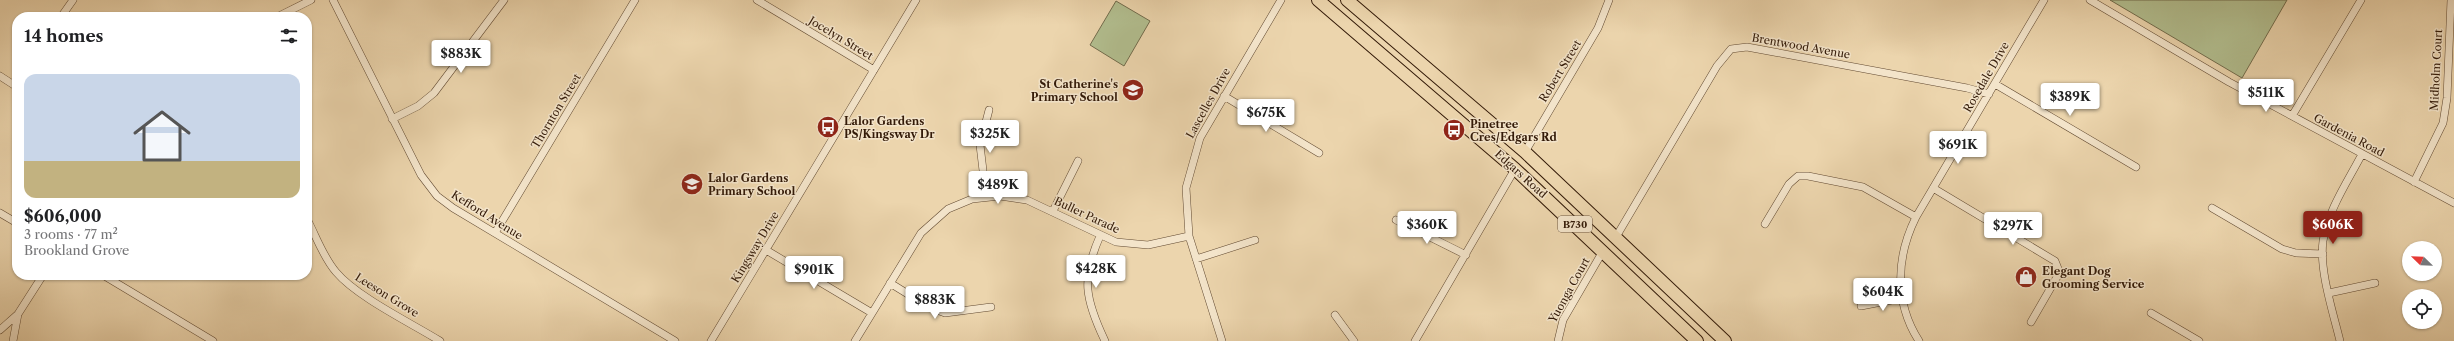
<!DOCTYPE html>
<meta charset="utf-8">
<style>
body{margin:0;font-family:"Libre Caslon Text",serif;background:#f6f6f6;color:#202124;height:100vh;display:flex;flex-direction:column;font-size:15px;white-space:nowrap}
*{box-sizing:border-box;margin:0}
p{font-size:13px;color:#757577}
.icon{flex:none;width:22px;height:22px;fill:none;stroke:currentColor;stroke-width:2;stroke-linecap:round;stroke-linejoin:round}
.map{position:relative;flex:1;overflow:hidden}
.side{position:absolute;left:12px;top:12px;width:300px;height:268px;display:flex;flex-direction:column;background:#fff;border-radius:16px;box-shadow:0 1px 3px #0004}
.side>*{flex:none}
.needle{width:26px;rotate:293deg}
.buttons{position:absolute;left:2402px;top:241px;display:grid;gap:8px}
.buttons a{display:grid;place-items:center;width:40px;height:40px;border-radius:50%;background:#fff;box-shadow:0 1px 3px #0004;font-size:20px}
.price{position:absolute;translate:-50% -34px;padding:0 9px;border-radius:4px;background:#fff;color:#222;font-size:13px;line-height:26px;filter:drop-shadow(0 1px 2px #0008)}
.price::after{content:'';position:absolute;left:50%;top:24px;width:12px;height:9px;margin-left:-6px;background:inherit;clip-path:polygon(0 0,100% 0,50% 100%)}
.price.current{background:#8f2418;color:#fff}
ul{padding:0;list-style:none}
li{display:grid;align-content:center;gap:8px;height:212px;padding:0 12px}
li span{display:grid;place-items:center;height:124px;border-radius:12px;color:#555}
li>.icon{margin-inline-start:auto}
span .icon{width:72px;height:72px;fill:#fffc;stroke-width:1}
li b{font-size:17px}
h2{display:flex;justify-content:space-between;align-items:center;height:48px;padding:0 12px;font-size:17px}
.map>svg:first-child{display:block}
.green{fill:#b2be8f;stroke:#726c4c}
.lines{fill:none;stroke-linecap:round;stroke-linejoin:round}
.minor-casing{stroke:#614931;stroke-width:8}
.primary-casing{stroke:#331a08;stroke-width:14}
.minor{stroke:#f3e4ca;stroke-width:7}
.primary{stroke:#ecd5ad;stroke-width:12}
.labels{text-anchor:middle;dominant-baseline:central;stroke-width:3;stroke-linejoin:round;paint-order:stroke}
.shield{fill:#f3e4ca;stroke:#6d5742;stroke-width:1}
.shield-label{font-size:10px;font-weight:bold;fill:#331a08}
.street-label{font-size:11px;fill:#331a08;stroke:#f3e4ca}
.poi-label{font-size:11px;font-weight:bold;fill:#331a08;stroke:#f3e4ca;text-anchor:start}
</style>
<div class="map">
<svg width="2454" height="341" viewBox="0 0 2454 341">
<rect width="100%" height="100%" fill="#ecd5ad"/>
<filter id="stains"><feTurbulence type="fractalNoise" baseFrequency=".005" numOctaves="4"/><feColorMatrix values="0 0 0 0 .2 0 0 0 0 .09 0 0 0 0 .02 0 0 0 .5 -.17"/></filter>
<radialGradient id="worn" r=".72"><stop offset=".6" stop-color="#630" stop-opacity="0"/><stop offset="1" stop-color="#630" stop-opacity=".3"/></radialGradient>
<path class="green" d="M2110,0h177l-45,78z
M1116,1l34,20 -26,45 -34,-21z"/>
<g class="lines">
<g class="minor-casing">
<path id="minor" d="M333,0l88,175 16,21 16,12 222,133
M757,0l117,70
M2090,0l139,82 225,121
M61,17l12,-17
M277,17l34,-17
M0,76l17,11
M1995,84l141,83
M1224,96l95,57
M2292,116l69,-116
M392,119l26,-13 16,-13 70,-93
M1525,152l73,-124 11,-28
M2414,182l29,-59 4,-25 4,-98
M1933,188l122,73 4,10 -2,6 -26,45
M986,196l-6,-51 9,-35
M2212,208l70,41 14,4 27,1
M1053,211l25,-50
M0,213l17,10
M307,219c9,17 16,38 29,53 21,25 75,51 104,69
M1396,220l70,35
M1765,224l24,-40 9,-8h10l55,11 53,30
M495,233l140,-233
M1100,236c-19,43 -15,63 5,105
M1616,237l101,-171 14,-17 16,-2 220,41 22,6
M766,250l106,63
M1196,259l59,-19
M103,275l110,66
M890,283l39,24 16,6 46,-6
M2329,293l46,-10
M1861,306l41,-8
M2151,313l48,28
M1335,315l19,26
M0,330l18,-16 25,-39
M13,341l5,-27
M711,341l205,-341
M855,341l66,-108 27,-24 24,-10 28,-3 27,4 89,42 32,3 41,-9
M1222,341l-33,-105 -3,-48 14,-50 81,-138
M1415,341l100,-172
M1558,341l5,-21 40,-69
M1919,341c-25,-39 -23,-84 -3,-124l128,-217
M2340,341c-7,-29 -21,-71 -17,-100 5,-31 25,-60 39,-87"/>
</g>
<g class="primary-casing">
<path id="primary" d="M1318,0l197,169 182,172
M1347,0l178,152 200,189"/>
</g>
<use href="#minor" class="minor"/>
<use href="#primary" class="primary"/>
</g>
<defs>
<g id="school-disc" transform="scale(1.15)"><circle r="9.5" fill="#8f2418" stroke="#f3e4ca"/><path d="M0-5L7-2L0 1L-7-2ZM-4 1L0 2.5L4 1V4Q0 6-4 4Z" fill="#fff"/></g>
<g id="bus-disc" transform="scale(1.15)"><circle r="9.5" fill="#8f2418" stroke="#f3e4ca"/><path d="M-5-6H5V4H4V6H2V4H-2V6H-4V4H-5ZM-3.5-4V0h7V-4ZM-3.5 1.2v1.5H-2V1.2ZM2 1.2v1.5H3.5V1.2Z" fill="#fff"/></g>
<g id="shop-disc" transform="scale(1.15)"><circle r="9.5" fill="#8f2418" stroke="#f3e4ca"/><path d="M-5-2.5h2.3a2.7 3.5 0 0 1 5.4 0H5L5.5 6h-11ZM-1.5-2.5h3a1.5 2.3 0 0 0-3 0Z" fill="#fff"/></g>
</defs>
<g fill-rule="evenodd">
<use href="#school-disc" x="1133" y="90"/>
<use href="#bus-disc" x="828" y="127"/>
<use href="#bus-disc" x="1454" y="130"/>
<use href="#school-disc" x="692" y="184"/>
<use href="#shop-disc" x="2026" y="277"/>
</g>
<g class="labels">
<rect class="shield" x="1558" y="216" width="34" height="16" rx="3"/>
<g class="shield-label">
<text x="1575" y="224">B730</text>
</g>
<g class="street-label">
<text transform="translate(841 38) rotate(31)">Jocelyn Street</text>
<text transform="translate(1801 46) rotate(10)">Brentwood Avenue</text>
<text transform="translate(2436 70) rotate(-87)">Midholm Court</text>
<text transform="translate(1560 71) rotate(-59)">Robert Street</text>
<text transform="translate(1986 77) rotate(-60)">Rosedale Drive</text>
<text transform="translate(1208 103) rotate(-61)">Lascelles Drive</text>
<text transform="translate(556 111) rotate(-59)">Thornton Street</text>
<text transform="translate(2349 135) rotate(28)">Gardenia Road</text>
<text transform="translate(1521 174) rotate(42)">Edgars Road</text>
<text transform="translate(487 215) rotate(32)">Kefford Avenue</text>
<text transform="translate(1087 215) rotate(25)">Buller Parade</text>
<text transform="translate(755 247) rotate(-59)">Kingsway Drive</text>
<text transform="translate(1569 290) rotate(-61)">Yuonga Court</text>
<text transform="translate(387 295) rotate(32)">Leeson Grove</text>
</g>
<g class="poi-label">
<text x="1118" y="84" text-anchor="end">St Catherine's<tspan x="1118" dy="13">Primary School</tspan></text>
<text x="844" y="121">Lalor Gardens<tspan x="844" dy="13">PS/Kingsway Dr</tspan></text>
<text x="1470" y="124">Pinetree<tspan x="1470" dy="13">Cres/Edgars Rd</tspan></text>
<text x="708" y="178">Lalor Gardens<tspan x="708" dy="13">Primary School</tspan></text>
<text x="2042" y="271">Elegant Dog<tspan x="2042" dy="13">Grooming Service</tspan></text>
</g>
</g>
<rect width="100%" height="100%" filter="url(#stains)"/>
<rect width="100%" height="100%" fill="url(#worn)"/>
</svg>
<div class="buttons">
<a><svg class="needle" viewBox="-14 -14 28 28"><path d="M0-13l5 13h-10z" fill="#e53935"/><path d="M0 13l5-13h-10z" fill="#757577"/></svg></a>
<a><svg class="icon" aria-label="locate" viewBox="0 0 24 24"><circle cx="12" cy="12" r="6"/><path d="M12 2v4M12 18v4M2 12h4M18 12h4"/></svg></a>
</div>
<b class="price" style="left:461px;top:74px">$883K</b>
<b class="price" style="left:2266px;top:113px">$511K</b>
<b class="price" style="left:2070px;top:117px">$389K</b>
<b class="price" style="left:1266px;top:133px">$675K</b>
<b class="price" style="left:990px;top:154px">$325K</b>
<b class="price" style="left:1958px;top:165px">$691K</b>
<b class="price" style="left:998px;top:205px">$489K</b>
<b class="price" style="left:1427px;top:245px">$360K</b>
<b class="price current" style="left:2333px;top:245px">$606K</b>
<b class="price" style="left:2013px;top:246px">$297K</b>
<b class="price" style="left:1096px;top:289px">$428K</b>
<b class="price" style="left:814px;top:290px">$901K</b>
<b class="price" style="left:1883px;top:312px">$604K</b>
<b class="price" style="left:935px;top:320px">$883K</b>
<section class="side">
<h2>14 homes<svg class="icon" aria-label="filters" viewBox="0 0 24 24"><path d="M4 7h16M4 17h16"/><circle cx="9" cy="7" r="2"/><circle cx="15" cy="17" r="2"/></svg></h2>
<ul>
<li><span style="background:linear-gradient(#c9d6e8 70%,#c2b280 0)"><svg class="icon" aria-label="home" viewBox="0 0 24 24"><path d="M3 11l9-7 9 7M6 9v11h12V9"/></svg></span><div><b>$606,000</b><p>3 rooms · 77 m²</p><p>Brookland Grove</p></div></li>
</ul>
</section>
</div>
